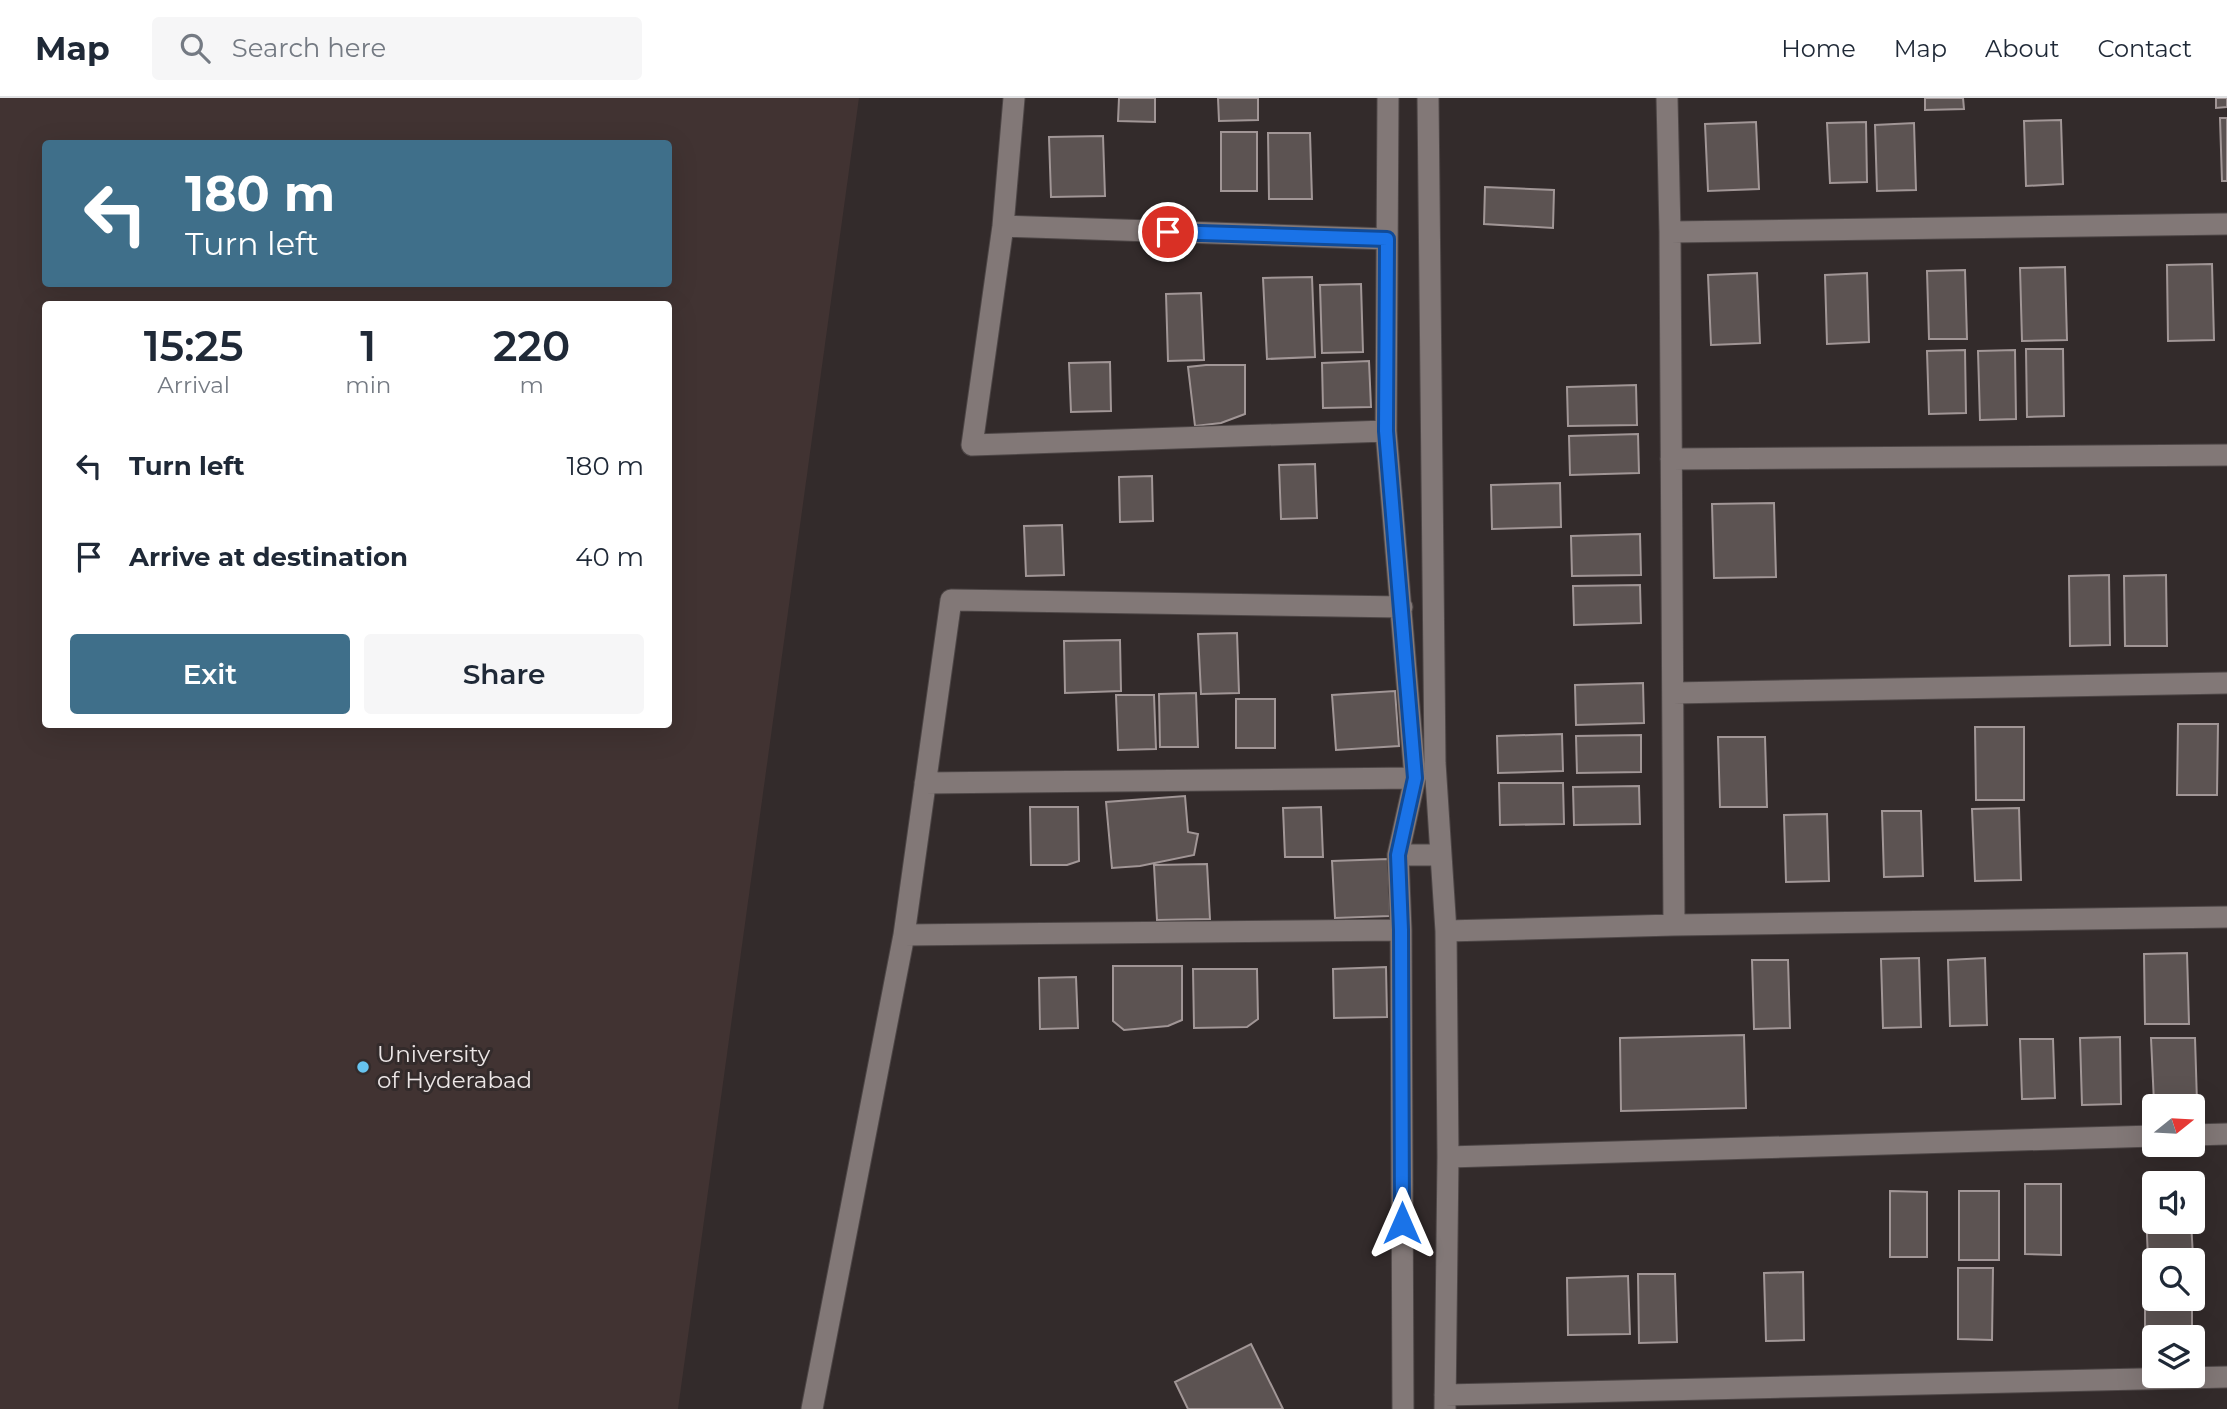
<!DOCTYPE html>
<style>
body{margin:0;font-family:Montserrat,sans-serif;background:#f6f6f7;color:#1f2937;height:100vh;display:flex;flex-direction:column;font-size:26px;white-space:nowrap}
*{box-sizing:border-box;margin:0}
p{font-size:23px;color:#747a83}
.icon{flex:none;width:38px;height:38px;fill:none;stroke:currentColor;stroke-width:2;stroke-linecap:round;stroke-linejoin:round}
.map{position:relative;flex:1;overflow:hidden}
.details{position:absolute;left:42px;top:203px;width:630px;height:427px;display:flex;flex-direction:column;background:#fff;border-radius:7px;box-shadow:0 7px 28px #0002}
.details>*{flex:none}
.hud{position:absolute;left:42px;top:42px;width:630px;height:147px;border-radius:7px;box-shadow:0 7px 28px #0002;background:#3f6f8a;color:#fff;overflow:hidden}
.needle{width:46px;rotate:72deg}
.tools{position:absolute;left:2142px;top:996px;display:grid;gap:14px}
.tools a{display:grid;place-items:center;width:63px;height:63px;border-radius:7px;background:#fff;box-shadow:0 7px 28px #0002;font-size:35px}
.pin{position:absolute;display:grid;place-items:center;width:60px;height:60px;color:#fff;margin:-30px;border:4px solid #fff;border-radius:50%;box-shadow:0 2px 7px #0007}
.me{position:absolute;width:77px;margin:-38px;rotate:0deg;stroke-linejoin:round;filter:drop-shadow(0 0 5px #0008)}
.turn{display:flex;align-items:center;gap:24px;height:147px;padding:0 28px;font-size:32px}
.turn .icon{width:91px;height:91px;stroke-width:2.5}
.turn b{display:block;font-size:49px;line-height:60px}
.eta{display:flex;justify-content:space-evenly;align-items:center;height:119px;text-align:center}
.eta b{font-size:42px;font-weight:600;line-height:49px}
.cta{display:flex;gap:14px;margin-top:auto;padding:14px 28px}
.cta a{flex:1;height:80px;border-radius:7px;background:#3f6f8a;color:#fff;font-size:28px;font-weight:600;line-height:80px;text-align:center}
.cta a+a{background:#f6f6f7;color:#1f2937}
ul{padding:0;list-style:none}
li{display:flex;align-items:center;gap:21px;height:91px;padding:0 28px}
li div{flex:1}
li b{display:block;font-size:26px}
li em{font-style:normal}
header{display:flex;align-items:center;gap:42px;box-sizing:border-box;height:98px;padding:0 35px;background:#fff;border-bottom:2px solid #e0e1e3}
header strong{font-size:33px}
nav{display:flex;gap:38px;margin-inline-start:auto;font-size:24px}
.search{width:490px;height:63px;background:#f6f6f7;display:flex;align-items:center;gap:18px;box-sizing:border-box;padding:0 24px;border-radius:7px;color:#747a83;font-size:26px}
.map>svg:first-child{display:block}
</style>
<header>
<strong>Map</strong>
<div class="search"><svg class="icon" aria-label="search" viewBox="0 0 24 24"><circle cx="10" cy="10" r="6"/><path d="M15 15l6 6"/></svg>Search here</div>
<nav><a>Home</a><a>Map</a><a>About</a><a>Contact</a></nav>
</header>
<div class="map">
<svg width="2227" height="1311" viewBox="0 0 2227 1311">
<rect width="100%" height="100%" fill="#332b2b"/>
<path fill="#413332" fill-rule="evenodd" d="M0 0H859L678 1311H0ZM46 46H668V186H46ZM46 206H668V626H46Z"/>
<path fill="#5c5352" stroke="#a19696" stroke-width="2" d="M1119 0H1155V24L1118 23Z
M1218 0H1258V22L1219 23Z
M1925 0H1963L1964 11 1925 12Z
M2216 0H2227V9L2216 10Z
M2220 20H2227V83H2222Z
M2061 22 2063 86 2026 88 2024 23Z
M1756 24 1759 91 1708 93 1705 26Z
M1866 24 1867 84 1830 85 1827 25Z
M1914 25 1916 92 1877 93 1875 27Z
M1221 34H1257V93H1221Z
M1268 35H1310L1312 101H1269Z
M1103 38 1105 98 1051 99 1049 39Z
M1485 89 1554 92 1553 130 1484 126Z
M2212 166 2214 242 2168 243 2167 167Z
M2065 169 2067 242 2022 243 2020 170Z
M1965 172 1967 241H1929L1927 173Z
M1757 175 1760 245 1711 247 1708 177Z
M1867 175 1869 244 1827 246 1825 177Z
M1312 179 1315 259 1267 261 1263 180Z
M1361 186 1363 254 1322 255 1320 187Z
M1201 195 1204 262 1168 263 1166 196Z
M2026 251H2063L2064 318 2027 319Z
M1965 252 1966 315 1929 316 1927 253Z
M2015 252 2016 321 1980 322 1978 253Z
M1369 263 1371 309 1323 310 1322 265Z
M1110 264 1111 313 1071 314 1069 265Z
M1206 267H1245V316L1221 325 1195 328 1188 269Z
M1636 287 1637 327 1568 328 1567 289Z
M1638 336 1639 375 1570 377 1569 338Z
M1315 366 1317 420 1281 421 1279 367Z
M1152 378 1153 423 1120 424 1119 379Z
M1560 385 1561 429 1492 431 1491 387Z
M1774 405 1776 479 1714 480 1712 406Z
M1062 427 1064 477 1026 478 1024 428Z
M1640 436 1641 477 1572 478 1571 438Z
M2109 477 2110 547 2070 548 2069 478Z
M2166 477 2167 548H2125L2124 478Z
M1640 487 1641 525 1574 527 1573 488Z
M1237 535 1239 595 1201 596 1198 536Z
M1120 542 1121 593 1065 595 1064 543Z
M1643 585 1644 625 1576 627 1575 587Z
M1395 593 1399 648 1336 652 1332 597Z
M1196 595 1198 649H1160L1159 596Z
M1116 597H1154L1156 651 1118 652Z
M1236 601H1275V650H1236Z
M2178 626H2218L2217 697H2177Z
M1975 629H2024V702H1976Z
M1562 636 1563 673 1498 675 1497 638Z
M1641 637V674L1577 675 1576 638Z
M1718 639H1765L1767 709H1720Z
M1499 685H1563L1564 726 1500 727Z
M1639 688 1640 726 1574 727 1573 689Z
M1185 698 1188 734 1198 736 1194 757 1140 768 1112 770 1106 704Z
M1030 709H1078L1079 763 1067 767H1031Z
M1321 709 1323 759H1285L1283 710Z
M2019 710 2021 782 1975 783 1972 711Z
M1882 713H1921L1923 778 1884 779Z
M1827 716 1829 783 1786 784 1784 717Z
M1388 761 1390 818 1335 820 1332 763Z
M1207 766 1210 821 1157 822 1154 767Z
M2187 855 2189 926H2145L2144 856Z
M1919 860 1921 929 1883 930 1881 861Z
M1985 860 1987 927 1950 928 1948 862Z
M1752 862H1788L1790 930 1754 931Z
M1113 868H1182V922L1168 928 1124 932 1113 923Z
M1386 869 1387 919 1334 920 1333 871Z
M1193 871H1257L1258 921 1247 929 1194 930Z
M1076 879 1078 930 1040 931 1039 880Z
M1744 937 1746 1010 1621 1013 1620 940Z
M2120 939 2121 1006 2082 1007 2080 940Z
M2151 940H2195L2197 1004 2154 1005Z
M2020 941H2053L2055 1000 2022 1001Z
M2025 1086H2061V1157L2025 1156Z
M2145 1091H2154V1124H2191L2193 1158 2148 1161Z
M1890 1093 1927 1094V1159H1890Z
M1959 1093H1999V1162H1959Z
M2145 1167H2154V1200H2192V1234H2145Z
M1958 1170H1993L1992 1242 1958 1241Z
M1803 1174 1804 1242 1766 1243 1764 1175Z
M1638 1176H1675L1677 1244 1639 1245Z
M1628 1178 1630 1236 1568 1237 1567 1180Z
M1251 1246 1283 1311H1188L1175 1284Z"/>
<g fill="none" stroke-linecap="round" stroke-linejoin="round">
<g stroke="#4d4646" stroke-width="23">
<path id="street" d="M1014 0 1003 128 972 347 1386 333
M1388 0 1386 333 1415 680 1398 757 1401 832 1403 1311
M1428 0 1435 665 1446 833 1448 1059 1445 1311
M1667 0 1670 134 1674 827
M1003 128 1387 141
M1670 134 2227 126
M1671 361 2227 357
M1673 595 2227 585
M925 685 1415 680
M1398 757H1440
M1446 833 1674 827 2227 819
M904 837 1401 832
M2193 1037 2227 1036
M1448 1059 2154 1038
M1445 1297 2227 1279
M812 1311 904 837 951 502 1402 509"/>
</g>
<use href="#street" stroke="#827877" stroke-width="21"/>
</g>
<g fill="none" stroke-linecap="round" stroke-linejoin="round">
<g stroke="#114b97" stroke-width="18">
<path id="route" d="M1168 134 1387 141 1386 333 1415 680 1398 757 1401 832 1402 1125"/>
</g>
<use href="#route" stroke="#1a73e8" stroke-width="12"/>
</g>
<circle fill="#67c4f0" stroke="#332b2b" stroke-width="2.5" cx="363" cy="969" r="7"/>
<g text-anchor="middle" stroke-width="6" stroke-linejoin="round" paint-order="stroke">
<g font-size="23" fill="#ece6e6" stroke="#332b2b" text-anchor="start">
<text x="377" y="964">University<tspan x="377" dy="26">of Hyderabad</tspan></text>
</g>
</g>
</svg>
<div class="tools">
<a><svg class="needle" viewBox="-14 -14 28 28"><path d="M0-13l5 13h-10z" fill="#e53935"/><path d="M0 13l5-13h-10z" fill="#747a83"/></svg></a>
<a><svg class="icon" aria-label="sound" viewBox="0 0 24 24"><path d="M4 9h4l5-4v14l-5-4H4zM17 9q2 3 0 6"/></svg></a>
<a><svg class="icon" aria-label="search" viewBox="0 0 24 24"><circle cx="10" cy="10" r="6"/><path d="M15 15l6 6"/></svg></a>
<a><svg class="icon" aria-label="layers" viewBox="0 0 24 24"><path d="M12 4l9 5-9 5-9-5zM3 14l9 5 9-5"/></svg></a>
</div>
<div class="pin" style="left:1168px;top:134px;background:#d93025"><svg class="icon" aria-label="arrive" viewBox="0 0 24 24"><path d="M6 21V4h12l-3 4 3 4H6"/></svg></div>
<svg class="me" style="left:1402px;top:1125px" viewBox="-20 -20 40 40"><path d="M0-17L14 15 0 8-14 15z" fill="#1a73e8" stroke="#fff" stroke-width="4"/></svg>
<div class="hud">
<div class="turn"><svg class="icon" aria-label="left" viewBox="0 0 24 24"><path d="M17 20v-9H6M10 6l-5 5 5 5"/></svg><div><b>180 m</b>Turn left</div></div>
</div>
<section class="details">
<div class="eta">
<div><b>15:25</b><p>Arrival</p></div>
<div><b>1</b><p>min</p></div>
<div><b>220</b><p>m</p></div>
</div>
<ul>
<li><svg class="icon" aria-label="left" viewBox="0 0 24 24"><path d="M17 20v-9H6M10 6l-5 5 5 5"/></svg><div><b>Turn left</b></div><em>180 m</em></li>
<li><svg class="icon" aria-label="arrive" viewBox="0 0 24 24"><path d="M6 21V4h12l-3 4 3 4H6"/></svg><div><b>Arrive at destination</b></div><em>40 m</em></li>
</ul>
<div class="cta"><a>Exit</a><a>Share</a></div>
</section>
</div>
